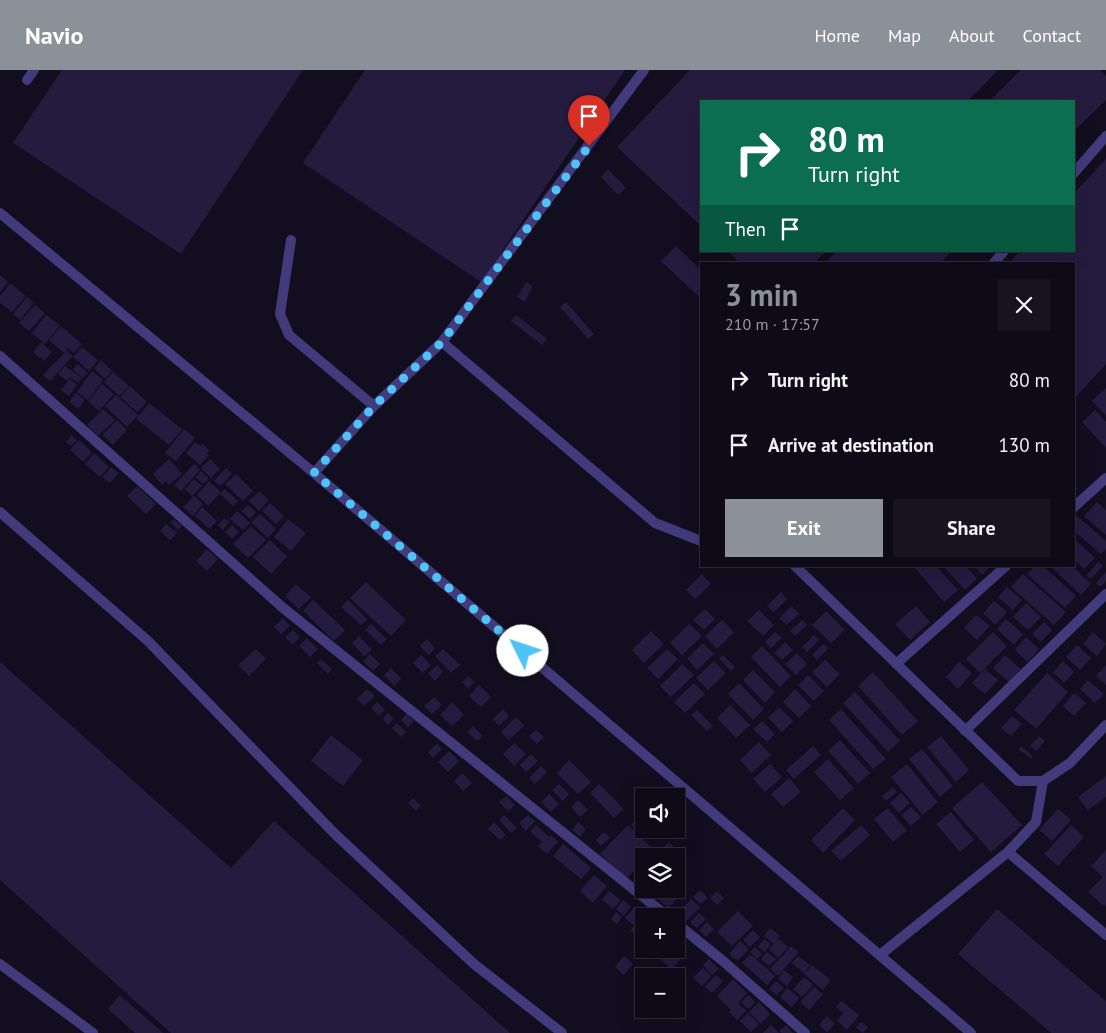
<!DOCTYPE html>
<meta charset="utf-8">
<style>
body{margin:0;font-family:"PT Sans",sans-serif;background:#171320;color:#f1f3f6;height:100vh;display:flex;flex-direction:column;font-size:19px;white-space:nowrap}
*{box-sizing:border-box;margin:0}
p{font-size:16px;color:#9b9aa1}
.icon{flex:none;width:28px;height:28px;fill:none;stroke:currentColor;stroke-width:2;stroke-linecap:round;stroke-linejoin:round}
.map{position:relative;flex:1;overflow:hidden}
.side{position:absolute;left:700px;top:192px;width:375px;height:305px;display:flex;flex-direction:column;background:#0e0a17;border-radius:0px;box-shadow:0 5px 20px #0002,0 0 0 1px #2e2b36}
.side>*{flex:none}
.banner{position:absolute;left:700px;top:30px;width:375px;height:152px;border-radius:0px;box-shadow:0 5px 20px #0002,0 0 0 1px #2e2b36;background:#0b6e4f;color:#fff;overflow:hidden}
.controls{position:absolute;left:635px;top:718px;display:grid;gap:10px}
.controls a{display:grid;place-items:center;width:50px;height:50px;border-radius:0px;background:#0e0a17;box-shadow:0 5px 20px #0002,0 0 0 1px #2e2b36;font-size:25px}
.pin{position:absolute;display:grid;place-items:center;width:42px;height:42px;color:#fff;margin:-51px -21px;border-radius:50% 50% 50% 0;rotate:-45deg;box-shadow:0 0 5px #0007}
.pin .icon{rotate:45deg}
.me{position:absolute;width:55px;margin:-28px;rotate:311deg;stroke-linejoin:round;filter:drop-shadow(0 0 4px #0008)}
.turn{display:flex;align-items:center;gap:18px;height:105px;padding:0 25px;font-size:22px}
.turn .icon{width:65px;height:65px;stroke-width:2.5}
.turn b{display:block;font-size:35px;line-height:42px}
.then{display:flex;align-items:center;height:48px;padding:0 25px;background:#0003;gap:10px;font-size:19px}
.round{display:grid;place-items:center;flex:none;width:52px;height:52px;border-radius:0px;background:#171320}
.head{display:flex;align-items:center;justify-content:space-between;height:85px;padding:0 25px}
h1{font-size:30px;font-weight:700;line-height:38px;color:#8c9099}
.button{display:flex;gap:10px;margin-top:auto;padding:10px 25px}
.button a{flex:1;height:58px;border-radius:0px;background:#8c9099;color:#fff;font-size:20px;font-weight:700;line-height:58px;text-align:center}
.button a+a{background:#171320;color:#f1f3f6}
ul{padding:0;list-style:none}
li{display:flex;align-items:center;gap:15px;height:65px;padding:0 25px}
li div{flex:1}
li b{display:block;font-size:19px}
li em{font-style:normal}
header{display:flex;align-items:center;gap:30px;box-sizing:border-box;height:70px;padding:0 25px;background:#8c9099;color:#fff}
header strong{font-size:24px}
nav{display:flex;gap:28px;margin-inline-start:auto;font-size:18px}
.map>svg:first-child{display:block}
</style>
<header>
<strong>Navio</strong>
<nav><a>Home</a><a>Map</a><a>About</a><a>Contact</a></nav>
</header>
<div class="map">
<svg width="1106" height="963" viewBox="0 0 1106 963">
<rect width="100%" height="100%" fill="#120e1f"/>
<path fill="#241b3f" d="M62 0H303L181 184 13 73Z
M365 0H625L481 212 303 93Z
M690 0H998L968 31H701V156L617 77Z
M1021 0H1100L1106 6V30L1074 61V31H989Z
M1106 89V294L1074 329V194H1008L1020 181H1074V123Z
M608 99 626 118 618 125 601 107Z
M676 176 701 200V229L661 191Z
M728 181H826L814 194H741Z
M837 181H952L939 194H824Z
M0 205 8 212 0 222Z
M526 212 533 216 525 232 517 227Z
M10 213 26 226 12 242 0 233V226Z
M27 227 34 233 20 250 13 244Z
M566 232 594 264 588 269 560 237Z
M35 235 45 243 29 261 19 253Z
M46 245 60 255 45 274 32 263Z
M516 245 547 269 542 275 511 251Z
M61 256 82 274 74 283 68 278 64 283 49 270Z
M41 272 52 282 44 291 33 282Z
M82 277 98 290 89 301 73 287Z
M67 280 73 286 50 311 43 305Z
M101 290 112 301 105 309 94 298Z
M77 294 88 303 83 308 73 300Z
M65 296 82 308 78 313 70 307 67 311 58 304Z
M92 301 103 310 88 330 77 322Z
M113 302 129 316 119 326 104 312Z
M70 309 77 315 69 326 61 320Z
M102 314 114 324 99 341 88 331Z
M130 316 147 332 137 342 120 327Z
M1106 318V346L1092 331Z
M76 323 85 330 78 339 69 332Z
M116 325 138 345 127 357 105 336Z
M149 333 182 359 169 375 136 349Z
M103 339 115 350 98 366 87 355Z
M1095 340 1106 352V378L1082 352Z
M117 350 127 360 113 375 102 365Z
M184 359 195 368 176 391 165 383Z
M71 365 77 370 71 376 66 372Z
M79 370 92 382 83 392 70 380Z
M195 372 200 376 202 374 209 380 207 383 209 385 200 395 186 383Z
M94 383 109 397 100 407 85 394Z
M169 389 182 404 169 415 166 411 162 415 153 404Z
M210 389 220 399 211 408 201 398Z
M194 394 200 400 181 421 174 415Z
M111 397 119 403 110 413 102 407Z
M226 398 232 404 220 416 214 411Z
M201 401 209 409 203 414 196 407Z
M236 404 253 421 243 431 225 414Z
M194 409 202 416 192 426 185 419Z
M209 411 221 422 208 436 197 425Z
M137 416 156 434 146 444 127 426Z
M225 419 238 431 233 436 220 424Z
M259 421 269 430 259 441 249 431Z
M194 426 203 434 193 446 183 437Z
M1097 432 1106 440V465L1084 446Z
M270 433 284 446 276 454 262 441Z
M248 435 256 442 250 449 241 441Z
M202 437 217 451 209 459 195 446Z
M237 441 250 453 243 460 230 449Z
M260 444 276 459 268 468 251 452Z
M1077 446 1106 471V479L1101 484 1074 461V449Z
M224 448 229 452 223 460 218 455Z
M174 449 182 456 178 460 170 452Z
M288 449 306 463 291 481 274 467Z
M166 454 177 463 170 470 160 461Z
M232 455 239 462 232 469 225 462Z
M251 456 266 470 248 488 233 474Z
M1074 469 1095 488 1084 499 1074 490Z
M270 470 287 487 271 504 253 487Z
M207 479 218 489 207 501 196 491Z
M1098 492 1103 496 1091 509 1086 506Z
M913 496H936L958 520 944 532Z
M943 496H966L977 509 965 520Z
M974 496H991L982 505Z
M1035 496H1043L1076 526 1065 538 1027 504Z
M1050 496H1072L1091 514 1081 525Z
M1106 502V511L1100 517 1096 513Z
M702 504 711 514 695 529 686 520Z
M1023 504 1066 542 1054 555 1011 517Z
M366 512 406 550 391 566 350 528Z
M296 514 311 527 299 539 285 526Z
M1007 517 1022 530 1013 540 998 527Z
M781 522 787 529 774 542 767 536Z
M313 530 345 560 334 571 303 541Z
M348 530 367 549 361 555 341 537Z
M994 531 1007 542 995 555 983 543Z
M1026 533 1041 547 1028 560 1013 547Z
M792 536 799 544 787 555 779 548Z
M916 536 930 552 910 570 895 554Z
M705 539 715 549 704 560 693 550Z
M759 540 774 555 763 566 747 551Z
M826 541 845 560 831 573 812 555Z
M976 545 990 556 977 570 964 558Z
M283 548 290 556 281 564 274 557Z
M1006 549 1023 564 1014 575 997 559Z
M722 550 734 562 717 579 705 566Z
M802 550 807 555 795 566 790 561Z
M1044 552 1052 560 1041 572 1032 564Z
M371 554 387 569 381 575 365 560Z
M689 554 702 566 682 585 670 573Z
M293 560 300 567 293 575 285 567Z
M651 561 664 574 644 593 632 580Z
M775 562 782 568 771 578 765 572Z
M993 562 1007 576 980 603 966 589Z
M1093 562 1106 574 1097 586 1083 574Z
M814 565 819 570 807 582 802 577Z
M359 566 372 580 364 586 352 573Z
M1026 567 1039 579 1028 592 1015 580Z
M307 568 318 579 310 587 299 576Z
M427 569 435 578 429 585 420 576Z
M785 572 793 580 782 590 774 583Z
M703 573 714 584 697 600 687 589Z
M823 574 828 579 817 590 812 585Z
M1077 575 1091 588 1080 600 1066 587Z
M762 576 791 606 780 617 751 587Z
M256 579 266 589 249 606 238 595Z
M443 579 460 595 451 603 435 586Z
M667 579 678 589 658 609 647 598Z
M797 583 807 594 796 605 785 594Z
M370 584 380 594 373 601 363 591Z
M421 585 431 595 423 603 413 593Z
M723 585 735 597 731 601 719 589Z
M1005 585 1021 599 1010 613 993 598Z
M321 589 332 599 328 604 317 593Z
M825 590 840 604 827 617 812 602Z
M714 591 726 603 708 620 696 608Z
M1063 591 1074 602 1064 613 1053 602Z
M0 592 231 798 274 751 510 963H171L0 810Z
M959 592 972 603 958 619 946 607Z
M682 594 694 605 671 627 660 616Z
M437 595 443 602 435 611 428 603Z
M1106 595V615L1096 606Z
M391 598 401 609 394 616 384 605Z
M985 599 998 610 985 624 972 613Z
M753 600 775 622 765 633 743 610Z
M873 602 918 651 902 665 858 616Z
M1047 603 1068 622 1036 659 1014 640Z
M808 605 824 621 814 631 798 615Z
M468 606 475 612 468 619 462 612Z
M1088 610 1104 624 1095 633 1080 619Z
M694 613 705 624 685 643 674 632Z
M739 613 764 639 753 650 728 624Z
M479 615 491 627 481 637 469 626Z
M367 619 375 626 364 636 357 629Z
M795 619 811 636 799 648 783 632Z
M855 622 900 671 888 682 843 633Z
M1074 623 1086 633 1074 646 1063 636Z
M434 627 442 635 432 644 424 636Z
M377 632 385 640 379 646 371 638Z
M452 632 464 645 452 656 440 645Z
M730 635 750 655 736 668 717 648Z
M779 637 793 651 782 662 768 648Z
M503 639 509 646 499 656 493 649Z
M841 639 886 689 873 699 829 650Z
M697 640 713 656 707 661 691 645Z
M388 643 394 649 388 655 383 649Z
M407 643 414 651 408 657 401 650Z
M1012 646 1022 654 1011 666 1001 658Z
M516 647 524 656 509 670 501 662Z
M762 651 775 664 767 672 753 659Z
M397 653 406 662 401 667 392 658Z
M473 656 483 666 477 671 467 662Z
M536 660 544 667 537 674 529 666Z
M331 665 363 690 343 716 311 691Z
M941 666 969 700 956 712 927 677Z
M1039 666 1045 671 1036 681 1030 676Z
M840 670 870 703 858 714 828 681Z
M759 672 771 685 752 703 740 690Z
M514 673 526 684 514 696 503 684Z
M437 674 442 679 433 688 428 682Z
M813 676 821 685 794 709 786 700Z
M1021 676 1033 686 1031 689 1018 679Z
M922 679 953 716 940 727 909 689Z
M449 681 459 691 448 702 438 692Z
M531 684 538 691 526 702 520 695Z
M828 689 854 718 840 730 814 702Z
M569 690 591 712 578 724 557 703Z
M770 694 782 707 765 722 753 709Z
M907 694 938 732 923 745 891 707Z
M541 696 547 702 535 714 529 708Z
M462 703 472 713 463 721 454 711Z
M1106 706V727L1088 740 1078 727Z
M789 708 801 722 783 737 771 724Z
M982 712 1022 755 991 782 952 738Z
M559 714 569 724 563 731 552 720Z
M599 714 624 739 614 748 590 723Z
M893 717 897 722 886 731 882 726Z
M901 723 910 733 899 743 890 733Z
M549 724 559 734 551 742 541 732Z
M506 726 515 735 508 741 499 732Z
M413 728 421 736 416 741 408 733Z
M578 730 588 740 580 747 571 737Z
M911 737 921 747 911 756 901 745Z
M843 738 855 750 823 783 811 770Z
M888 738 907 761 893 772 874 749Z
M1058 739 1071 750 1052 771 1039 760Z
M951 742 974 770 960 782 936 754Z
M504 745 517 758 511 763 499 750Z
M528 745 535 751 526 761 519 753Z
M642 745 644 747V759H653L644 767 631 755Z
M494 752 506 765 500 770 488 759Z
M578 752 586 759 580 767 572 760Z
M536 755 549 767 551 765 558 772 547 784 538 776 542 772 530 761Z
M628 755 654 780 648 786H644V791L626 809 600 784Z
M861 755 870 765 841 791 831 781Z
M1071 755 1084 767 1058 796 1044 784Z
M604 762 610 768 601 776 596 770Z
M669 772 678 781 673 786H664L659 781Z
M563 774 591 798 581 809 553 786Z
M1106 780V834L1104 836 1088 822 1103 807 1091 796Z
M594 805 607 816 593 833 580 821Z
M658 819H666L677 828 669 838 653 826Z
M700 820 708 828 700 834 693 827Z
M609 821 621 830 613 839 602 830Z
M717 821 724 828 717 835 710 828Z
M691 829 700 837 687 851 678 843Z
M623 830 631 836 624 846 616 839Z
M634 837 642 844 633 855 625 848Z
M997 839 1106 931V963H1051L958 884Z
M738 841 753 856 732 876 717 862Z
M616 842 622 847 617 854 611 849Z
M699 843 706 849 697 858 690 852Z
M642 845 644 847V860L639 867 630 861Z
M707 852 714 859 706 867 699 860Z
M770 858 780 866 774 874 764 866Z
M753 860 760 867 750 877 743 870Z
M764 869 771 874 765 882 758 877Z
M779 869 788 877 778 888 769 879Z
M740 871 749 879 737 891 729 884Z
M676 874 686 882 672 899 661 890 671 879H676Z
M791 876 799 882 778 906 770 899Z
M755 877 762 884 757 889 750 882Z
M767 882 776 889 769 896 761 889Z
M750 884 775 906 767 915 742 893Z
M624 886 633 894 624 905 615 897Z
M798 886 810 895 804 903 792 893Z
M709 889 719 899 712 905 703 895Z
M812 895 831 910 823 920 804 904Z
M703 898 711 906 702 916 693 908Z
M784 900 793 907 787 916 778 909Z
M716 905 723 911 712 923 705 917Z
M804 907 813 915 802 927 793 919Z
M733 909 747 923 738 933 746 941 737 950 729 942 731 940 717 926Z
M776 911 784 918 777 925 769 919Z
M814 917 823 924 809 940 800 932Z
M787 918 799 928 792 937 780 927Z
M120 925 163 963H135L108 939Z
M748 925 755 932 749 939 741 933Z
M841 931 859 945 847 960 837 951 843 943 836 937Z
M759 932 770 944 761 954 749 942Z
M748 943 759 954 751 962 740 951Z
M827 946 835 954 827 962 819 955Z
M861 952 868 957 863 963 856 958Z
M771 955 779 963H763Z
M786 955 793 963H781L779 961Z"/>
<g fill="none" stroke-linecap="round" stroke-linejoin="round">
<path stroke="#423b7b" stroke-width="10" d="M27 10 34 0
M1074 103 1106 66
M0 143 314 403 971 963
M291 170 280 244 289 265 374 336
M993 194 1004 181
M442 272 655 453 701 471
M0 286 282 537 667 846
M314 403 374 336 442 272 644 0
M1074 437 1106 408
M0 442 148 571 335 764 474 894 562 963
M795 496 1018 711H1043L1070 693 1106 655
M896 594 1006 496
M965 661 1106 524
M1008 782 1106 865
M676 853 723 891 805 963
M880 885 1008 782 1036 752 1043 711
M0 894 93 963"/>
</g>
<g fill="none" stroke-linecap="round" stroke-linejoin="round">
<path stroke="#4fc3f7" stroke-width="9" stroke-dasharray="0 16.2" d="M523 581 314 403 374 336 442 272 589 76"/>
</g>
</svg>
<div class="controls">
<a><svg class="icon" aria-label="sound" viewBox="0 0 24 24"><path d="M4 9h4l5-4v14l-5-4H4zM17 9q2 3 0 6"/></svg></a>
<a><svg class="icon" aria-label="layers" viewBox="0 0 24 24"><path d="M12 4l9 5-9 5-9-5zM3 14l9 5 9-5"/></svg></a>
<a>+</a>
<a>−</a>
</div>
<div class="pin" style="left:589px;top:76px;background:#d93025"><svg class="icon" aria-label="arrive" viewBox="0 0 24 24"><path d="M6 21V4h12l-3 4 3 4H6"/></svg></div>
<svg class="me" style="left:523px;top:581px" viewBox="-20 -20 40 40"><circle r="19" fill="#fff"/><path d="M0-13L10 11 0 6-10 11z" fill="#4fc3f7"/></svg>
<div class="banner">
<div class="turn"><svg class="icon" aria-label="right" viewBox="0 0 24 24"><path d="M7 20v-9h11M14 6l5 5-5 5"/></svg><div><b>80 m</b>Turn right</div></div>
<div class="then">Then<svg class="icon" aria-label="arrive" viewBox="0 0 24 24"><path d="M6 21V4h12l-3 4 3 4H6"/></svg></div>
</div>
<section class="side">
<div class="head"><div><h1>3 min</h1><p>210 m · 17:57</p></div><a class="round"><svg class="icon" aria-label="close" viewBox="0 0 24 24"><path d="M6 6l12 12M18 6L6 18"/></svg></a></div>
<ul>
<li><svg class="icon" aria-label="right" viewBox="0 0 24 24"><path d="M7 20v-9h11M14 6l5 5-5 5"/></svg><div><b>Turn right</b></div><em>80 m</em></li>
<li><svg class="icon" aria-label="arrive" viewBox="0 0 24 24"><path d="M6 21V4h12l-3 4 3 4H6"/></svg><div><b>Arrive at destination</b></div><em>130 m</em></li>
</ul>
<div class="button"><a>Exit</a><a>Share</a></div>
</section>
</div>
